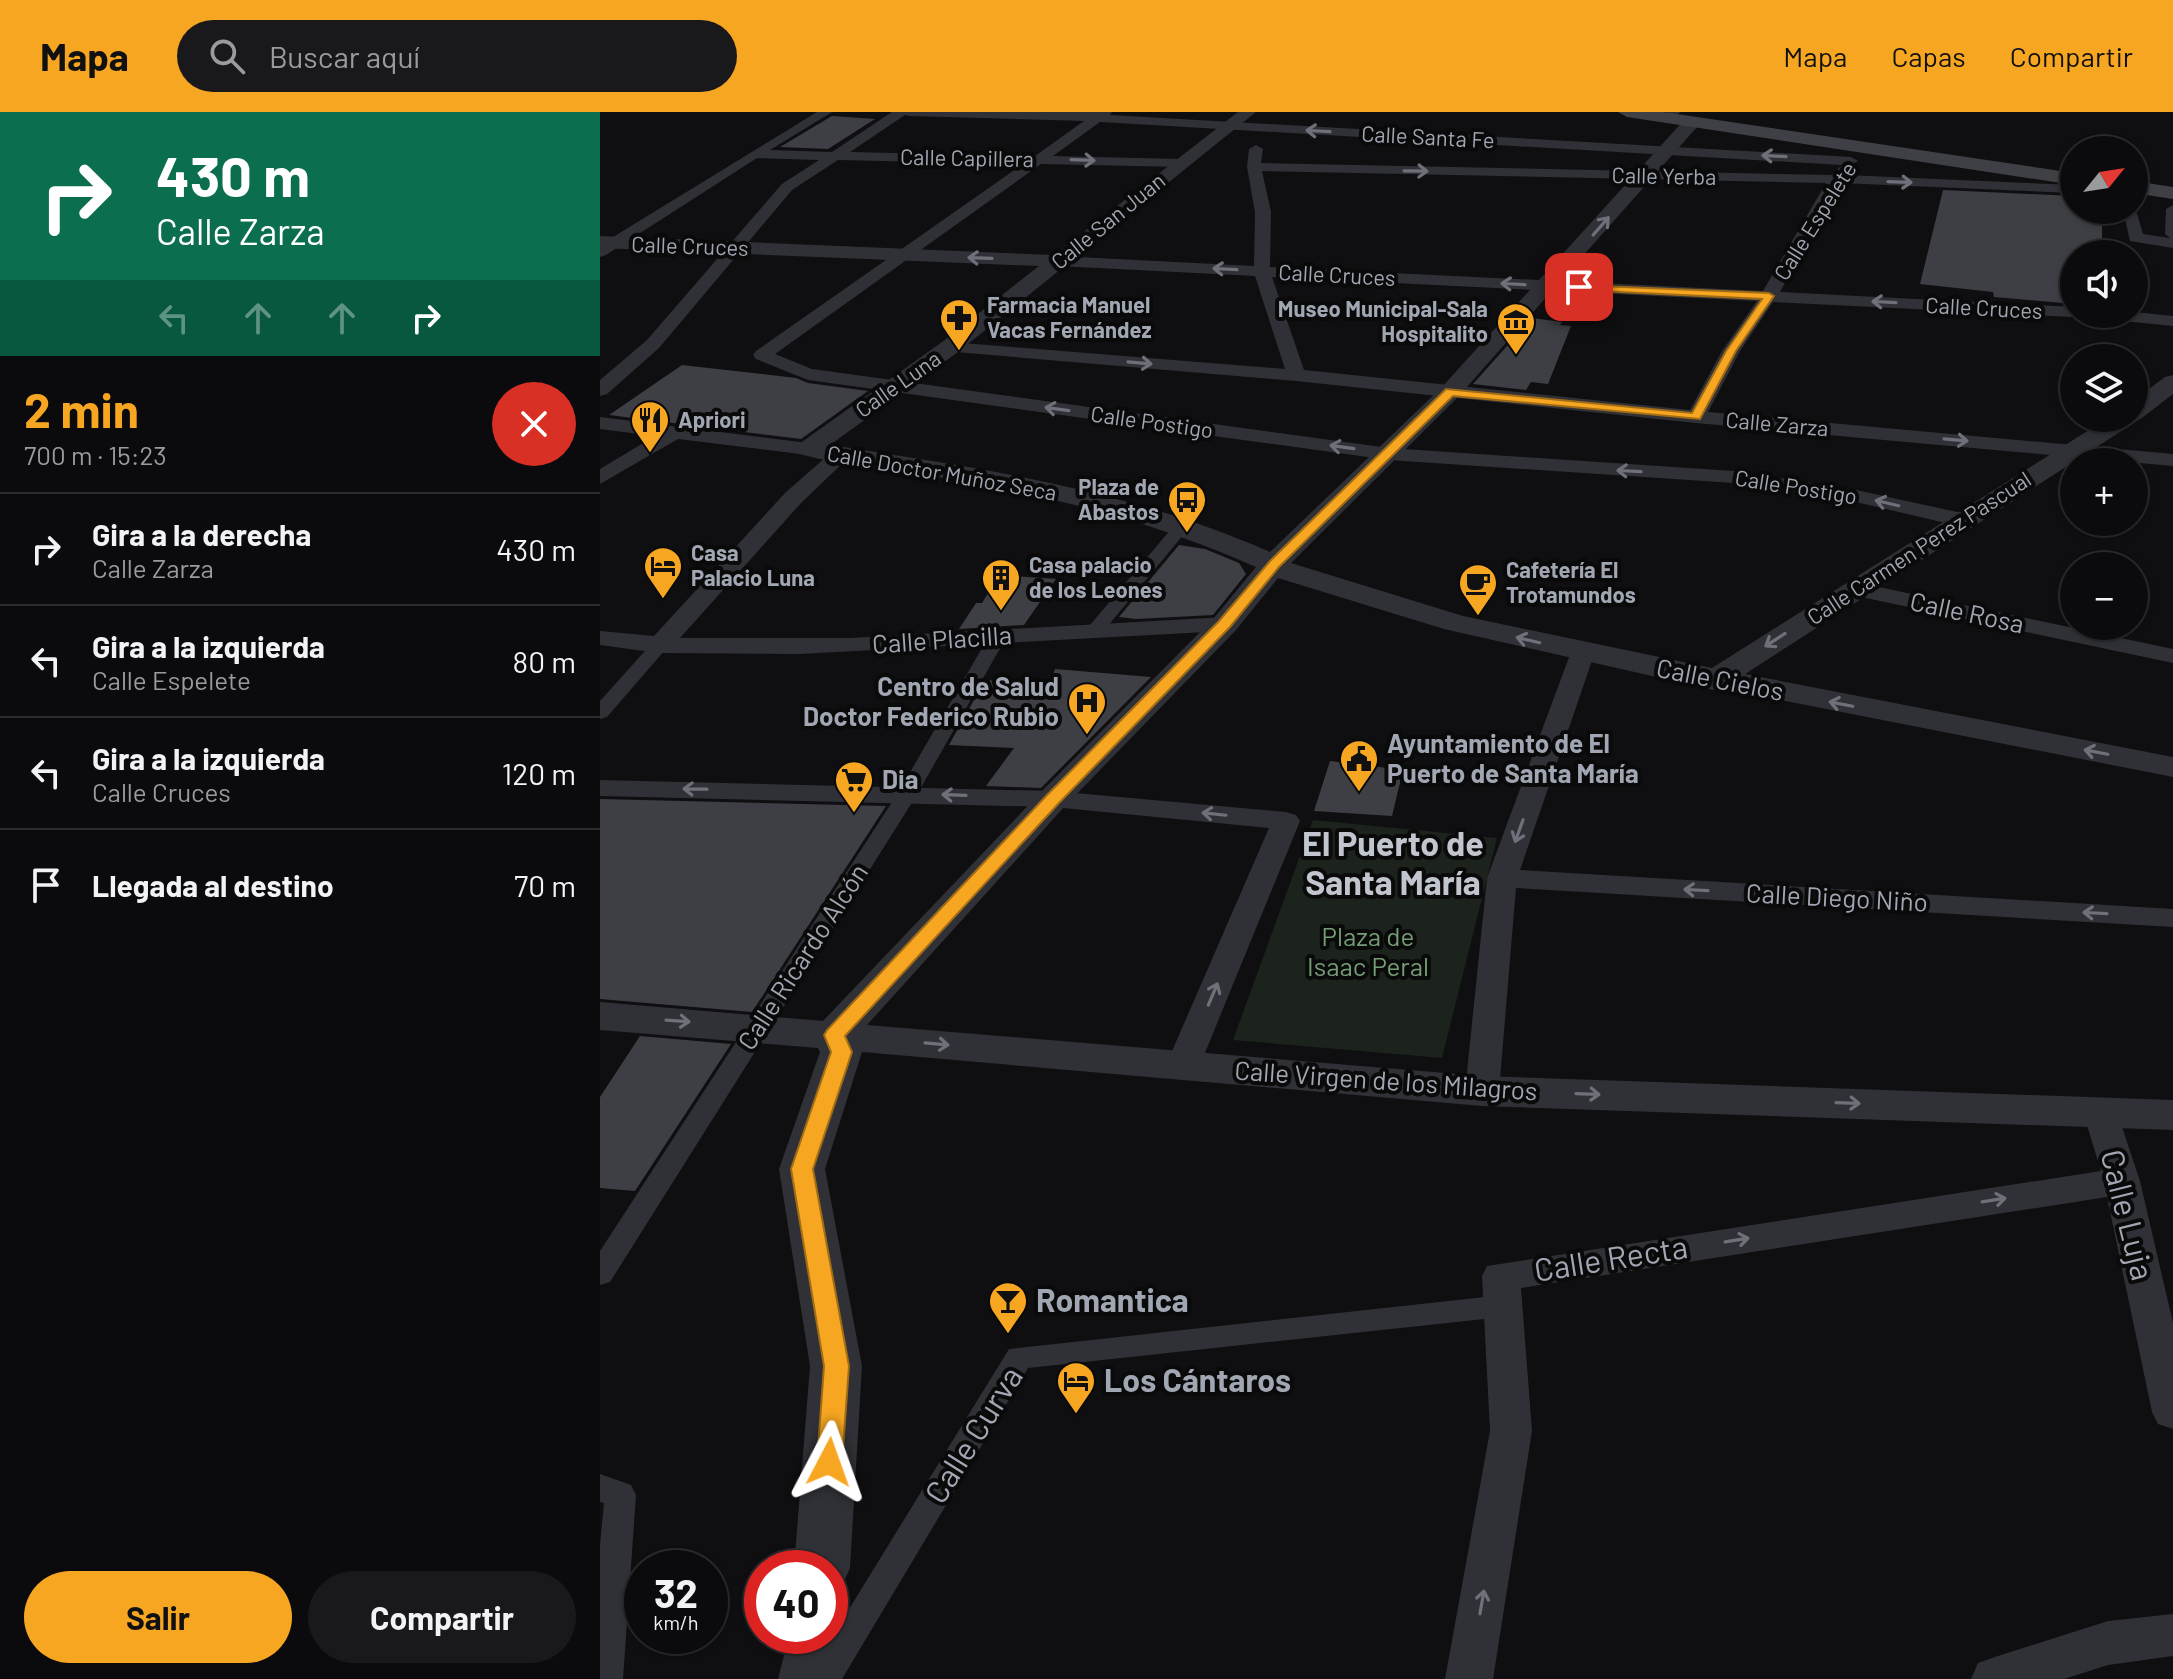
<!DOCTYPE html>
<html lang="es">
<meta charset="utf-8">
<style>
body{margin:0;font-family:Barlow,sans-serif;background:#19191b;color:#f1f3f6;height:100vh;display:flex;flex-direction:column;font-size:30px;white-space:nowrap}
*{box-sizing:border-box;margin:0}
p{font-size:26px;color:#9a9b9d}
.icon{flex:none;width:44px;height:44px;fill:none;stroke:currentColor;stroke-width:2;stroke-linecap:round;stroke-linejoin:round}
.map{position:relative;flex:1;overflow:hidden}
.side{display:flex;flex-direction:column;background:#0b0b0d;width:600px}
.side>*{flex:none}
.banner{background:#0b6e4f;color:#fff;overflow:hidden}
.needle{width:52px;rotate:60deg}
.controls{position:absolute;left:1460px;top:24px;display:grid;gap:16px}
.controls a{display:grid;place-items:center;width:88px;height:88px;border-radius:50%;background:#0b0b0d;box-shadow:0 2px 6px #0004,0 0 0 2px #2b2b2e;font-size:40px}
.speed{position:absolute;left:24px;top:1438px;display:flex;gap:16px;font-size:40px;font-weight:700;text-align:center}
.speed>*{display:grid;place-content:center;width:104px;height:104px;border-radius:50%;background:#0b0b0d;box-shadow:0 2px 6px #0004,0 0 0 2px #2b2b2e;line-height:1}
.speed small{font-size:20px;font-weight:400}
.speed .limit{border:12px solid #d22;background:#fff;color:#111}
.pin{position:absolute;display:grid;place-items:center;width:68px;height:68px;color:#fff;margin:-34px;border-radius:16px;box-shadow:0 4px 12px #0006}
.me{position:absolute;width:88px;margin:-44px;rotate:4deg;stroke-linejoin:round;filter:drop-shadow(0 0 6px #0008)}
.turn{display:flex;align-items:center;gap:28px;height:168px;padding:0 24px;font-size:36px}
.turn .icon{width:104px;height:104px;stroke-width:2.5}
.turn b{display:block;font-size:56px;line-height:68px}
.lanes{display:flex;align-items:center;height:76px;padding:0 24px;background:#0003;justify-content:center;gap:40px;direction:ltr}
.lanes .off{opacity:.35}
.round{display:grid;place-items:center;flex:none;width:84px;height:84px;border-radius:42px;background:#19191b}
.summary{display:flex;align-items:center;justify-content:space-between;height:136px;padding:0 24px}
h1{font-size:48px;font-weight:700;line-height:60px;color:#f7a621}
.button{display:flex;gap:16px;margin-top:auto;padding:16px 24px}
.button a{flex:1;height:92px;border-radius:48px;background:#f7a621;color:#111;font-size:32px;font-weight:700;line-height:92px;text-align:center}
.button a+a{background:#19191b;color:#f1f3f6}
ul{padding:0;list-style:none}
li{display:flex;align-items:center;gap:24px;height:112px;padding:0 24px;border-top:2px solid #2b2b2e}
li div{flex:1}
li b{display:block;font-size:30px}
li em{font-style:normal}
header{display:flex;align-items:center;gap:48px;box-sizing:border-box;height:112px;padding:0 40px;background:#f7a621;color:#111}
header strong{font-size:38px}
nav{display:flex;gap:44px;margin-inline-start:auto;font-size:28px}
.search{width:560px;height:72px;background:#19191b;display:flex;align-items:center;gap:20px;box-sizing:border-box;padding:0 28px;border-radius:44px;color:#9a9b9d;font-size:30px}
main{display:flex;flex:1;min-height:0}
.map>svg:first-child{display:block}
</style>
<header>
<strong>Mapa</strong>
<div class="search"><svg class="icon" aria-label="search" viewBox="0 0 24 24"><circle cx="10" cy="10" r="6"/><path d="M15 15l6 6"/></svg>Buscar aquí</div>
<nav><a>Mapa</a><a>Capas</a><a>Compartir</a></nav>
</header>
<main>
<section class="side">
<div class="banner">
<div class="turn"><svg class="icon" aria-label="right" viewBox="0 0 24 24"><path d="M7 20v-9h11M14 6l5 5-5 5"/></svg><div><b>430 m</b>Calle Zarza</div></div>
<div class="lanes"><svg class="icon off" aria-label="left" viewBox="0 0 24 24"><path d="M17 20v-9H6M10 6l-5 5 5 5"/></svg><svg class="icon off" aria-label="ahead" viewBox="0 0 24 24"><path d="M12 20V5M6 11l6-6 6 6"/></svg><svg class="icon off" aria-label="ahead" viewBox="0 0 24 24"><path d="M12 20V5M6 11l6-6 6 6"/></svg><svg class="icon" aria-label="right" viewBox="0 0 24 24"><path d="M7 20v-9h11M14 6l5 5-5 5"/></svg></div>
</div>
<div class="summary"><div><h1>2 min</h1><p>700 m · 15:23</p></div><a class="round" style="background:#d93025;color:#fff"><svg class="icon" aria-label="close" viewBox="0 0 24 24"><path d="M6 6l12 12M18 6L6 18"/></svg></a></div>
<ul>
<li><svg class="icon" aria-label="right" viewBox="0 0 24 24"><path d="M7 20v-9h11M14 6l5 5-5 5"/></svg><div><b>Gira a la derecha</b><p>Calle Zarza</p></div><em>430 m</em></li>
<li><svg class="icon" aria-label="left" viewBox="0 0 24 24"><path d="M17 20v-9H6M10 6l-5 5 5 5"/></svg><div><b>Gira a la izquierda</b><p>Calle Espelete</p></div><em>80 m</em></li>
<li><svg class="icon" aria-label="left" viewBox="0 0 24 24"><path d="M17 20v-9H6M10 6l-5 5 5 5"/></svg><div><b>Gira a la izquierda</b><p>Calle Cruces</p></div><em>120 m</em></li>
<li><svg class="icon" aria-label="arrive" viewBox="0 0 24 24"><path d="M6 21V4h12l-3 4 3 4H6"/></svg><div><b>Llegada al destino</b></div><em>70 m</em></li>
</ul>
<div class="button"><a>Salir</a><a>Compartir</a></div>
</section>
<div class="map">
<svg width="1573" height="1567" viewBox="0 0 1573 1567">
<rect width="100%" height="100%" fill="#0f0f11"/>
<path fill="#1b231c" d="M713 708 897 726 842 946 633 928Z"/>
<path fill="#3e3f44" d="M232 4 275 7 228 37 180 35Z
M1343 78 1474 84V98H1502V142H1474V192L1394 185 1393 180 1320 172Z
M932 206 962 210 960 213 971 214 948 272 931 270 926 278 873 272Z
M82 253 196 266 208 271 268 279 201 327 9 303Z
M579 433 605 437 639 451 646 462 613 503 536 507 519 505Z
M399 463 456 467 424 513 359 517 376 491H382Z
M455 557 551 565 441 676 386 674 414 636 349 633 385 568 449 573Z
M730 649 803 658 792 704 714 699Z
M0 687 286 694 152 900 0 887Z
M40 924 131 932 35 1079 0 1076V985Z"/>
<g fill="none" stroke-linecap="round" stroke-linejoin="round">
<path fill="#303136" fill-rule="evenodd" d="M583 408 589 410V416L502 521H490L487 517 490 513 577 410Z
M398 519 407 524 318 681 10 1170 0 1173V1139L298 681 389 524Z
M59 529 68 534 65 538 7 605 0 607V589L53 530Z
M903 1183 913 1186 917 1194 913 1202 903 1205 428 1256 242 1567H206L409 1237Z
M0 1362 31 1373 36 1383 23 1567H0V1433L4 1391 0 1390Z"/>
<path fill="#303136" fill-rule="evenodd" d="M217 0H232L170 38 232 40 292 0H512L510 3 1251 45 1258 49 1250 53 1252 56 1246 63 1474 73V81L1240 71 1180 180 1474 195V202H1481L1474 205 1173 190 1140 239 1108 300 1573 342V354L1096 311 696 269 344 239 341 235 350 230 685 257 655 164 458 154 450 149 458 144 654 154 655 100 647 55 649 37 656 33 663 37 661 51 1231 63 1242 53 500 10 453 44 581 47 588 51 581 55 441 52 175 242 212 257 789 336 1134 359 1256 378 1371 403 1374 408 1363 415 1256 390 1134 371 789 348 208 268 156 247 153 243 156 239 423 52 238 48 192 78 59 236 7 282 0 284V268L47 228 182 72 219 48 157 46 6 143 0 145V133ZM305 3 309 4 484 9 435 44 250 40ZM662 59 1226 71 1163 179 670 155 671 100ZM672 165 1157 189 1122 239 1090 298 704 258Z
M1081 0 1073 5 1067 1V0Z
M1573 93V136L1530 129 1523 98H1534L1535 95 1543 122 1570 126 1565 122 1566 97Z
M1534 200 1573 204V214L1503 207 1494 202Z
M0 305 208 331 218 337 208 343 78 327 0 372V357L55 324 0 317Z
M241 336 251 342 248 346 201 391 80 526H250L625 505 634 507 637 512 634 517 625 519 200 542 59 541 0 533V519L54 524 185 381 234 338Z
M1255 470 1573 537V551L1247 482 1243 477 1247 472Z
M983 533 992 535 995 540 920 758 1573 797V815L916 776 899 979 894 987 882 991 870 987 865 979 887 766 971 540 974 535Z
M0 668 453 679 686 700 696 703 700 709 600 953 595 961 583 964 571 961 566 953 669 716 453 695 0 684Z
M1500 988 1512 991 1517 1000 1540 1069 1573 1211V1317L1558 1312 1552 1300 1507 1085 921 1176 932 1319 893 1567H845L890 1319 882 1164 887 1154 1501 1059 1483 1000 1488 991Z
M1573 1502V1544L1508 1553 1464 1567H1371L1378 1551 1395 1545 1508 1509Z"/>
<path fill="#303136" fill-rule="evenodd" d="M638 0H656L358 240 230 333C381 356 530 378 670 440L842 275 1085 7H1097L1099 11 1097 15 858 285 691 451 863 504 1112 556 1508 306H1534V288L1565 265 1573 263V282L1543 305 1145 562 1573 645V665L1120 576 1114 578 844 517 678 466 636 518 465 694 267 913 882 964 1573 988V1018L882 994 262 940 225 1057 262 1254 250 1456 242 1474 230 1478V1456H194L210 1254 179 1057 220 940 218 936 0 918V890L223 909 441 680 614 506 656 455C557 411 457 385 350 367 300 359 248 355 199 342L195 337 199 332 342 230 439 154 0 136V124L454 143Z
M230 1501 239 1505 247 1524 238 1567H178L189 1524H230Z"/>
<path fill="#3e4046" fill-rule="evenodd" d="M1018 0H1063L1474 61V73L1027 5Z
M1534 69 1573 75V87L1534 81Z"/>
</g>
<defs><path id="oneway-shaft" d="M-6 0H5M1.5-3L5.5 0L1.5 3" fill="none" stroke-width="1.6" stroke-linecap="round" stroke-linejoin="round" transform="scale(2)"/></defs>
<g stroke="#6e717a">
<use href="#oneway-shaft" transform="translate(718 19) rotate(-177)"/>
<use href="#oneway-shaft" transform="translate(1174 44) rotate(-177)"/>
<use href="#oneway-shaft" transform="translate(483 48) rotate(2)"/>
<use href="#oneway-shaft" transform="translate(816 59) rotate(1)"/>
<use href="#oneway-shaft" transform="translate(1300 70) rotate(2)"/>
<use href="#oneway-shaft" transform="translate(1001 114) rotate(-49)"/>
<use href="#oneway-shaft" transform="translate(380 146) rotate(-178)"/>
<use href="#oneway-shaft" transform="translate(625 157) rotate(-177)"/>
<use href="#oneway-shaft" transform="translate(913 172) rotate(-177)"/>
<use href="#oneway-shaft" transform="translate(1284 190) rotate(-177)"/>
<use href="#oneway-shaft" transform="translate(540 251) rotate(5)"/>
<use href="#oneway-shaft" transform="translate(457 297) rotate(-172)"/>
<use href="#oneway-shaft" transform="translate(1356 328) rotate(5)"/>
<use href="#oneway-shaft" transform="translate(742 335) rotate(-172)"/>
<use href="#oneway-shaft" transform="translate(1029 359) rotate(-177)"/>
<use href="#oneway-shaft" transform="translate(1287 391) rotate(-167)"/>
<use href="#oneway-shaft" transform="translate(928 528) rotate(-167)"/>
<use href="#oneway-shaft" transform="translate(1175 528) rotate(147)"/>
<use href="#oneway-shaft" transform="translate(1241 592) rotate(-169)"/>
<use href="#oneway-shaft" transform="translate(1496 640) rotate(-169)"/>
<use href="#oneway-shaft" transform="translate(95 677) rotate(-179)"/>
<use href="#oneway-shaft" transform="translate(354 683) rotate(-178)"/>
<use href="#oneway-shaft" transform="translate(614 702) rotate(-174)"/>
<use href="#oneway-shaft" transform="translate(919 719) rotate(110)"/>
<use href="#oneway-shaft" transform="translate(1096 778) rotate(-177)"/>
<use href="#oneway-shaft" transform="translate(1495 801) rotate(-177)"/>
<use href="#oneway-shaft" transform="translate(613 882) rotate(-67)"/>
<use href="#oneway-shaft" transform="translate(78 909) rotate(4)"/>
<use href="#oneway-shaft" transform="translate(337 932) rotate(5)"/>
<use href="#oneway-shaft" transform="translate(988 982) rotate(2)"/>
<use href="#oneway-shaft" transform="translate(1248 991) rotate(2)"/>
<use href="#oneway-shaft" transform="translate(1394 1088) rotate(-9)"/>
<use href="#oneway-shaft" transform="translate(1137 1128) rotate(-9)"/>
<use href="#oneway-shaft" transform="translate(882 1490) rotate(-80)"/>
</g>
<path fill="#f7a621" stroke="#a16c15" stroke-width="2" d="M975 173 1169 181 1174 184 1136 239 1100 307 853 284 679 455 630 515 459 691 245 924 252 940 213 1057 249 1254 242 1350 238 1358 229 1361 220 1358 217 1350 224 1254 191 1057 231 940 224 923 227 918 447 683 619 509 670 449 846 277 1092 301 1126 239 1162 187 979 178 974 175Z"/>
<defs>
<g id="pharmacy-pin" transform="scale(2)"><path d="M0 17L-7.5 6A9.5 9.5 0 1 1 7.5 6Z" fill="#f7a621" stroke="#0a0a0b"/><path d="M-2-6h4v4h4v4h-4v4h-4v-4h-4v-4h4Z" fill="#111"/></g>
<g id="museum-pin" transform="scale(2)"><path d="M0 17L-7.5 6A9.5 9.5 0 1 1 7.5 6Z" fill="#f7a621" stroke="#0a0a0b"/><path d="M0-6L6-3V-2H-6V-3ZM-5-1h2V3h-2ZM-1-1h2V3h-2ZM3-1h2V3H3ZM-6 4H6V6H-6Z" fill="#111"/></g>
<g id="restaurant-pin" transform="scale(2)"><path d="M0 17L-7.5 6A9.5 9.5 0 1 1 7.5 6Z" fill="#f7a621" stroke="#0a0a0b"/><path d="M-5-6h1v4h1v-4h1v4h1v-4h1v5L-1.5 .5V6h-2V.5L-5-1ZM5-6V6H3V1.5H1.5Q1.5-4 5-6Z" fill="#111"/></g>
<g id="bus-pin" transform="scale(2)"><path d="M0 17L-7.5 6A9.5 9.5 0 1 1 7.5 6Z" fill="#f7a621" stroke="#0a0a0b"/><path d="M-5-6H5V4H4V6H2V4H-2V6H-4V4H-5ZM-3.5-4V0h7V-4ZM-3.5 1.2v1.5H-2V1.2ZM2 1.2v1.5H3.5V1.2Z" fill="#111"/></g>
<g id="hotel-pin" transform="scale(2)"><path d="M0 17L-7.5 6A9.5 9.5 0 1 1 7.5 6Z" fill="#f7a621" stroke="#0a0a0b"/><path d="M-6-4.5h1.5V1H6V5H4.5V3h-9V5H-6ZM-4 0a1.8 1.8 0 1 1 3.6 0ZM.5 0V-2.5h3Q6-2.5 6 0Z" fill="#111"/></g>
<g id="building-pin" transform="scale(2)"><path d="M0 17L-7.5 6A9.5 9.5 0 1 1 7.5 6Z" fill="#f7a621" stroke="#0a0a0b"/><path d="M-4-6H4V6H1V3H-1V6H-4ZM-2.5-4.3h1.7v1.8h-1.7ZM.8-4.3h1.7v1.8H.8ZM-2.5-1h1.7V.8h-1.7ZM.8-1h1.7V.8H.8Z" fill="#111"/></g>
<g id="cafe-pin" transform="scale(2)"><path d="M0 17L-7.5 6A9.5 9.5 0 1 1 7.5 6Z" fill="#f7a621" stroke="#0a0a0b"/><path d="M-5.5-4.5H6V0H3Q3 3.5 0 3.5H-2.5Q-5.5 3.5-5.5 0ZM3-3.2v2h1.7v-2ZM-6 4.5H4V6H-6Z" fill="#111"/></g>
<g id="hospital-pin" transform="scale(2)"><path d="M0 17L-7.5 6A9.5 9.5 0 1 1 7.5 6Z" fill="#f7a621" stroke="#0a0a0b"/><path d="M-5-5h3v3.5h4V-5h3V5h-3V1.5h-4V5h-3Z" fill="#111"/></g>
<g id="civic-pin" transform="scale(2)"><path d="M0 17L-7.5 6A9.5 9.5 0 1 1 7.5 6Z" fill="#f7a621" stroke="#0a0a0b"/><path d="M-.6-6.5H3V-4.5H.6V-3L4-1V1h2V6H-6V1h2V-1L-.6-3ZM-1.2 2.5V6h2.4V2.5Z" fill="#111"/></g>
<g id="supermarket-pin" transform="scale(2)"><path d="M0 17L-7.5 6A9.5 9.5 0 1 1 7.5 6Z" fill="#f7a621" stroke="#0a0a0b"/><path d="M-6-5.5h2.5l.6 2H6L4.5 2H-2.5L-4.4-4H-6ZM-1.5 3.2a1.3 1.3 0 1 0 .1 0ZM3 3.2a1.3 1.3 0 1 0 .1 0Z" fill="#111"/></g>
<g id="bar-pin" transform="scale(2)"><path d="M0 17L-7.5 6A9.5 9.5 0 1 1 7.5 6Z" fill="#f7a621" stroke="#0a0a0b"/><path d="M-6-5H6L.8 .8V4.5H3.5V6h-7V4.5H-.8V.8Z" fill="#111"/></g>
</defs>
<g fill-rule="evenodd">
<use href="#pharmacy-pin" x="359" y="206"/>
<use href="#museum-pin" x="916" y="210"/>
<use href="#restaurant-pin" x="50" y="308"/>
<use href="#bus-pin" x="587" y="388"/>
<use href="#hotel-pin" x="63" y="454"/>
<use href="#building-pin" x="401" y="466"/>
<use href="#cafe-pin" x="878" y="471"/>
<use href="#hospital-pin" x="487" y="590"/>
<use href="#civic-pin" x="759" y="647"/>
<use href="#supermarket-pin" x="254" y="668"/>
<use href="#bar-pin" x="408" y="1189"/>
<use href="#hotel-pin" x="476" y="1269"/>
</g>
<g text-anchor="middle" stroke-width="8" stroke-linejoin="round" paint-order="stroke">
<g font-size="22" fill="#a0a6b2" stroke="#0a0a0b">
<text transform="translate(828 25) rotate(3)" y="8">Calle Santa Fe</text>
<text transform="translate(367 46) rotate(1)" y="8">Calle Capillera</text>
<text transform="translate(1064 64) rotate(1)" y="8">Calle Yerba</text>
<text transform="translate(508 109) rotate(-39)" y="8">Calle San Juan</text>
<text transform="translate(1215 109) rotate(-58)" y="8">Calle Espelete</text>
<text transform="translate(90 134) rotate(2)" y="8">Calle Cruces</text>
<text transform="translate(737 163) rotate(3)" y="8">Calle Cruces</text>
<text transform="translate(1384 196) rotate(3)" y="8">Calle Cruces</text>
<text transform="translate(298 272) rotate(-35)" y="8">Calle Luna</text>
<text transform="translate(552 310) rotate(8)" y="8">Calle Postigo</text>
<text transform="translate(1177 312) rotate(5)" y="8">Calle Zarza</text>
<text transform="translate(342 361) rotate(10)" y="8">Calle Doctor Muñoz Seca</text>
<text transform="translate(1196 375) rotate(9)" y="8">Calle Postigo</text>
<text transform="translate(1319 436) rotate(-33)" y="8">Calle Carmen Perez Pascual</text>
</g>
<g font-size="22" font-weight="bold" fill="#a0a6b2" stroke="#0a0a0b" text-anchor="start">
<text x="387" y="201">Farmacia Manuel<tspan x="387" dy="25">Vacas Fernández</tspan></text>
<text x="888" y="205" text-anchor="end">Museo Municipal-Sala<tspan x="888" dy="25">Hospitalito</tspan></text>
<text x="78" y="316">Apriori</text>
<text x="559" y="383" text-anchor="end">Plaza de<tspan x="559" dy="25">Abastos</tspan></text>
<text x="91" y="449">Casa<tspan x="91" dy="25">Palacio Luna</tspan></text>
<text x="429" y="461">Casa palacio<tspan x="429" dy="25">de los Leones</tspan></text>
<text x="906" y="466">Cafetería El<tspan x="906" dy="25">Trotamundos</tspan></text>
</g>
<g font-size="26" fill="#a0a6b2" stroke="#0a0a0b">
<text transform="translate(1367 501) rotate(12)" y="9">Calle Rosa</text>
<text transform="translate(342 528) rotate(-4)" y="9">Calle Placilla</text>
<text transform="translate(1120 568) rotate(11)" y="9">Calle Cielos</text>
<text transform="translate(1237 786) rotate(3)" y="9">Calle Diego Niño</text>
<text transform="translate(203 845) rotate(-57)" y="9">Calle Ricardo Alcón</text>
<text transform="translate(786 969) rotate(4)" y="9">Calle Virgen de los Milagros</text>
</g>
<g font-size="26" font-weight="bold" fill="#a0a6b2" stroke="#0a0a0b" text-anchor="start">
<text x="459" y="584" text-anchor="end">Centro de Salud<tspan x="459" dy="30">Doctor Federico Rubio</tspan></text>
<text x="787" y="641">Ayuntamiento de El<tspan x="787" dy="30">Puerto de Santa María</tspan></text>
<text x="282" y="677">Dia</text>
</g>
<g font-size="26" fill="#769e76" stroke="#0a0a0b">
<text x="768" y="834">Plaza de<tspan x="768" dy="30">Isaac Peral</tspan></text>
</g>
<g font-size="32" fill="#a0a6b2" stroke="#0a0a0b">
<text transform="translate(1527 1103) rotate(76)" y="11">Calle Luja</text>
<text transform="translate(1011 1147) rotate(-9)" y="11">Calle Recta</text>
<text transform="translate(374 1323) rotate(-58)" y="11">Calle Curva</text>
</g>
<g font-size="32" font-weight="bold" fill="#a0a6b2" stroke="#0a0a0b" text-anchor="start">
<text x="436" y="1200">Romantica</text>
<text x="504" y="1280">Los Cántaros</text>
</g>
<g font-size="34" font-weight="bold" fill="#c1c5ce" stroke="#0a0a0b">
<text x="793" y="744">El Puerto de<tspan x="793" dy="39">Santa María</tspan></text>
</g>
</g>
</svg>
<div class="controls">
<a><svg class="needle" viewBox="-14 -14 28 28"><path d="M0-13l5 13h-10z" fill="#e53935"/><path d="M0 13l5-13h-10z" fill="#9a9b9d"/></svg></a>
<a><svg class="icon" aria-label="sound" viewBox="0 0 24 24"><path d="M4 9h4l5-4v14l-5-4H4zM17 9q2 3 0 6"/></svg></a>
<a><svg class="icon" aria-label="layers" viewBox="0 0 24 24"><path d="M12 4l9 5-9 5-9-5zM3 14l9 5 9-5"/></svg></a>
<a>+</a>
<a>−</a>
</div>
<div class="speed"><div>32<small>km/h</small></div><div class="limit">40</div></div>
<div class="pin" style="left:979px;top:175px;background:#d93025"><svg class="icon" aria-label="arrive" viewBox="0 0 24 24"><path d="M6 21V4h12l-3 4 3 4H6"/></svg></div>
<svg class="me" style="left:229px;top:1350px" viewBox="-20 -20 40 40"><path d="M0-17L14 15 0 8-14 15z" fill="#f7a621" stroke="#fff" stroke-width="4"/></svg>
</div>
</main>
